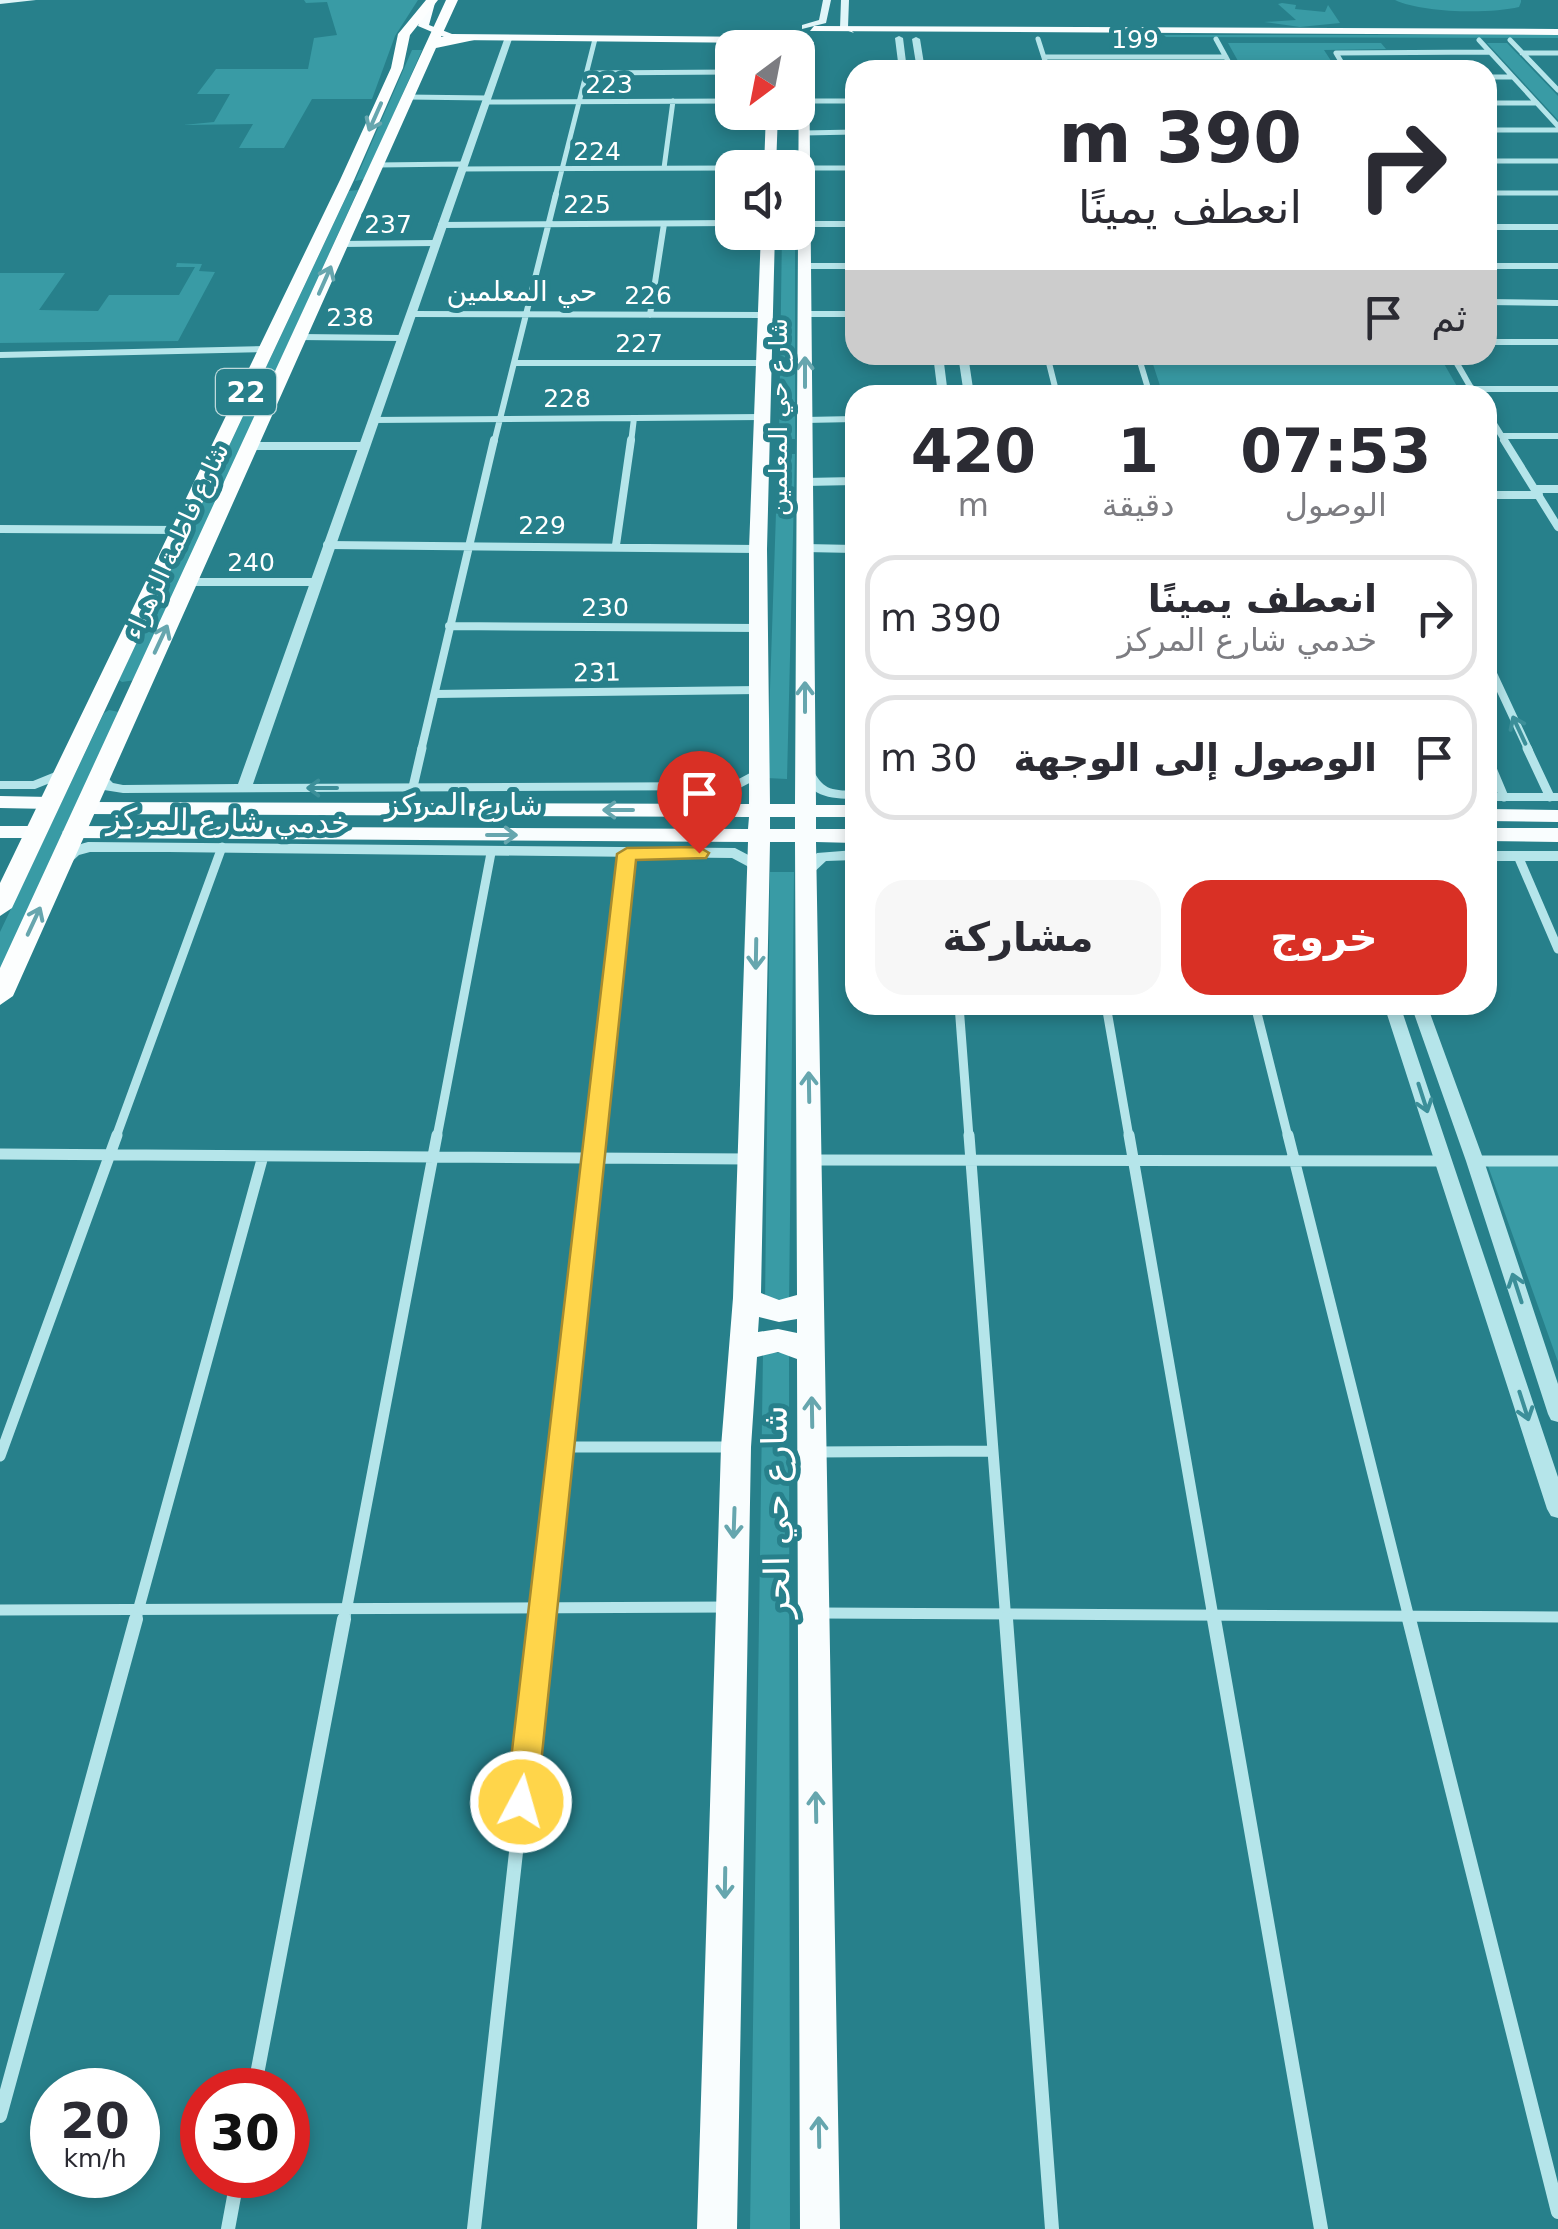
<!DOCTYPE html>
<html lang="ar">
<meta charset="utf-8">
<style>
body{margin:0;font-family:"DejaVu Sans",Vazirmatn,sans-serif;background:#f7f7f7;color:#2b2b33;direction:rtl;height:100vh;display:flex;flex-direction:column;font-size:38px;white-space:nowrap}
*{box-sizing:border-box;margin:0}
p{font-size:32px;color:#7c7c81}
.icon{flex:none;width:55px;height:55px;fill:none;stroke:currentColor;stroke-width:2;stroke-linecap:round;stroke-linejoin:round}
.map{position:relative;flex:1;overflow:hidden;direction:ltr}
.sheet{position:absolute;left:845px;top:385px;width:652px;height:630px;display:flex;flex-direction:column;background:#fff;border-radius:30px;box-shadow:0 5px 15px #0003;direction:rtl}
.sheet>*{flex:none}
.top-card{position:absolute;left:845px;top:60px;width:652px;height:305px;border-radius:30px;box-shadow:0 5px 15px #0003;direction:rtl;background:#fff;color:#2b2b33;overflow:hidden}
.needle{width:65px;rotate:212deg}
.controls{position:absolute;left:715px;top:30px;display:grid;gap:20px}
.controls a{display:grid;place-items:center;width:100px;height:100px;border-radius:20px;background:#fff;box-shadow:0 5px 15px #0003;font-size:50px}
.speed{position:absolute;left:30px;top:2068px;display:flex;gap:20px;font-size:50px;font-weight:700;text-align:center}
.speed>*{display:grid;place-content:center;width:130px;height:130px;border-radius:50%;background:#fff;box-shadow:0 5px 15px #0003;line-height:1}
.speed small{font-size:25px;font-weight:400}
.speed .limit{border:15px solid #d22;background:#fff;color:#111}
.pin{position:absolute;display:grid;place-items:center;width:85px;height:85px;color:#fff;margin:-102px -42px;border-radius:50% 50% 50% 0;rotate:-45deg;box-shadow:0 0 10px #0007}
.pin .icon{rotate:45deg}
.me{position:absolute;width:110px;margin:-55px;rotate:6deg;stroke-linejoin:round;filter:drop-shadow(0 0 8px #0008)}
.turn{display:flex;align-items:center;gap:35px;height:210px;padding:0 30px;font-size:45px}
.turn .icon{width:130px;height:130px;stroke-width:2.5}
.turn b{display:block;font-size:70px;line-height:85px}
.then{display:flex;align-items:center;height:95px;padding:0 30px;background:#0003;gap:20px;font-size:38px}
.eta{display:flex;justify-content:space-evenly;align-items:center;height:170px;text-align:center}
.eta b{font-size:60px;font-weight:700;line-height:70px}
.primary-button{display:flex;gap:20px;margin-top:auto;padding:20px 30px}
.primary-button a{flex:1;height:115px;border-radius:30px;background:#d93025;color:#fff;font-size:40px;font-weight:700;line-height:115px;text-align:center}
.primary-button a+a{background:#f7f7f7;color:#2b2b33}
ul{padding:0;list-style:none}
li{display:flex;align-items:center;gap:30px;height:125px;margin:0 20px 15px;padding:0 10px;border:5px solid #e1e1e2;border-radius:30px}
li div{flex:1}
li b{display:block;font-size:38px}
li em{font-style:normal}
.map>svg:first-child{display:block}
</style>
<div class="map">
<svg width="1558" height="2229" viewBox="0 0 1558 2229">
<rect width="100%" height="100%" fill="#27808b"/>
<path fill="#399ba5" d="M304 0H418L395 36 372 99H312L284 148H239L253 124 183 125 214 122 230 94H197L216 69H308L314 38 337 35 327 2 306 3Z
M1395 0H1521V2L1519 7C1490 14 1422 13 1395 0Z
M1282 3 1296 5 1295 9 1325 12 1328 5 1340 23 1300 27 1264 22 1296 20 1278 4Z
M1164 35H1558V38L1166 37Z
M1228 43H1381L1386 49 1324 50 1337 70H1243Z
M1487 43H1507L1558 96V120Z
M412 50H422L365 179 355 181Z
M358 190 135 680 122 682 119 680 349 191Z
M782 233H795V439H779Z
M177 263 202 264 199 271 215 272 178 341 0 343V273H65L39 310 98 311 109 295H179L195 267H176Z
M1150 355H1439L1462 395H1163Z
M778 454H795L787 779 767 778Z
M109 710 119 712 0 971V932L104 713Z
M770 872H794L789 1303H765Z
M1488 1166H1558V1362Z
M763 1353H789L790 2229H750Z"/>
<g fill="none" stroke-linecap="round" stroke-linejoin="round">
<path stroke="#b5e5ea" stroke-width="5" d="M1038 39 1048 70
M1216 39 1233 70
M1479 40 1558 126
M1510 40 1558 90
M1522 53H1558
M1044 57H1226
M1346 70 1336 53 1489 52
M587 73 732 72
M1488 77H1513
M407 97 487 98
M804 101H855
M485 102 732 101
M1488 103H1537
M1488 130H1558
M804 133 855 132
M1488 161H1558
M377 165 463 164
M664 168 673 101
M804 168H855
M462 169 732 168
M1488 193H1558
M555 197 595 39"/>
<path stroke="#b5e5ea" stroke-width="6" d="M805 224H855
M441 225 732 223
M1488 227H1558
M341 244 435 243
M805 266H855
M1488 266H1558
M1488 302 1558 303
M410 314 765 315
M805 314H855
M650 315 664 224
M299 337 401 338
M1488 342H1558
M0 355 266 349
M1047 355 1057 395
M1138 355 1150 395
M1452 355 1474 393
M514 363H764
M1471 389H1558
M1488 414 1506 443
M372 420 762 417
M805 420 855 419
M1503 436H1558
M494 443 556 194
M631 443 634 418"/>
<path stroke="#b5e5ea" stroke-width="8" d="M1504 440 1558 527
M249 446H363
M805 482 855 481
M1536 489H1558
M1488 495H1539
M0 529 180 530
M327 545 758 549
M616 545 631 440
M805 548 855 549
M188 582H314
M449 626 758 628
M1488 663 1529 751
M435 694 759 690
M421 751 494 440"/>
<path stroke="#b5e5ea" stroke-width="9" d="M1527 748 1550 797
M1488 759 1504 797
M413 787 422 748
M1518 856 1558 949
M959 1005 969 1137
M1106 1005 1129 1137
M1255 1005 1288 1137
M116 1137 222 847
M437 1137 491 853
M595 1137 627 854"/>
<path stroke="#b5e5ea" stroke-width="11" d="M969 1135 1006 1622
M1129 1135 1214 1622
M1288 1135 1410 1622
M0 1154 749 1159
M811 1160 1443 1161
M1475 1161H1558
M561 1447H730
M814 1452 993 1451
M0 1456 117 1135
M0 1610 729 1607
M820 1613 1558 1617
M135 1622 263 1156
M344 1622 437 1135
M542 1622 596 1135"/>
<path stroke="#b5e5ea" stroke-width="14" d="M1006 1619 1052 2229
M1214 1619 1321 2229
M1409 1619 1558 2212
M254 2090 344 1619
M0 2116 136 1619
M228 2229 238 2175
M474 2229 542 1619"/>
<path fill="#b5e5ea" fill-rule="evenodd" d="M899 36 903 38 907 70H899L895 38Z
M505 37 512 39 253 784 733 782 750 773 755 763 760 762 767 766 763 776 736 790 123 793 104 790 91 776 93 773H103L113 783 123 785 238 784Z
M916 37 920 39 925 70H917L912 39Z
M933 355H943L948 395H938Z
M958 355H968L974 395H964Z
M806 765 811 766C823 790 829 790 855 791V799C829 799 808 796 799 769Z
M65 768 72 772 70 775 35 789H0V781H33Z
M1488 793H1558V801H1488Z
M88 842 735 848 758 860 766 872 763 875H753L747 866 732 858 169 852H90L79 855 66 867H56L53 864C63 852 73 846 88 842Z
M855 850V860L826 861 811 875 806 877 798 872 817 853Z
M1488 851H1558V861H1488Z
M1384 1005H1400L1558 1477V1518L1551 1516 1547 1509Z
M1411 1005H1427L1484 1161 1558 1384V1422L1551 1420 1548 1414 1466 1161Z"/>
<path fill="#e0f5f8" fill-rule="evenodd" d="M0 0H36L0 4Z
M823 0H831L826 23 802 29V25L819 20Z
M841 0H849L848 27 854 33 840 28Z"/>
<path fill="#f9fdfe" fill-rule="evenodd" d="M426 1 435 3 429 25 452 34 762 37 779 40 780 48 762 43 451 40 418 26Z
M814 26 1558 29V35L810 31Z
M805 40 814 42 809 50 816 805H855V817H816V829H855V843L816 842 840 2229H800L797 1359 778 1352 757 1357 751 1447 737 2229H697L721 1447 733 1298 748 842 73 838 62 832 73 826 748 829 749 817 84 814 74 808 84 802 749 804V549L761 232H775L767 549 770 804H795L799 50ZM770 817H795V829H770ZM770 842H795L797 1295 779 1300 761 1293ZM759 1317 779 1322 797 1319V1333L778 1329 758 1332Z
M766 112H778L776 168H764Z
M0 796 50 797 60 803 50 809 0 808Z
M1488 809 1558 810V822L1488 821Z
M0 826H36L47 832 36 838H0Z
M1558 828V842L1488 841V828Z"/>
<path fill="#fcfefe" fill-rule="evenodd" d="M426 0H438L410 35 403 68 354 180 12 908 0 916V883L340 180 391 68 398 34Z
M446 0H458L441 37 473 35 479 39 436 48 13 996 0 1005V968Z"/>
</g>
<defs><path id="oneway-shaft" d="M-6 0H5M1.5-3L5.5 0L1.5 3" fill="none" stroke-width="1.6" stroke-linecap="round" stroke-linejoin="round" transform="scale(2.5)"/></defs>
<g stroke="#67a6ae">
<use href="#oneway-shaft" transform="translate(375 117) rotate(114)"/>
<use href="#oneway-shaft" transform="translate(325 280) rotate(-66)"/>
<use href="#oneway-shaft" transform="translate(161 639) rotate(-65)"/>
<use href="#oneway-shaft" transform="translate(34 921) rotate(-65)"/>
</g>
<g stroke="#66a6ae">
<use href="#oneway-shaft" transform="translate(805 372) rotate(-90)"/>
<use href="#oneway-shaft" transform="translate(805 697) rotate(-90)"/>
<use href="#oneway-shaft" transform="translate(618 810) rotate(-180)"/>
<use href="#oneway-shaft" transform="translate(502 835)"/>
<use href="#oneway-shaft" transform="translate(756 954) rotate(91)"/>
<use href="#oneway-shaft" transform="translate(809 1087) rotate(-91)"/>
<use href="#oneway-shaft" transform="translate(812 1412) rotate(-91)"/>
<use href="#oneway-shaft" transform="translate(734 1523) rotate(92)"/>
<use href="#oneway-shaft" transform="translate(816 1807) rotate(-91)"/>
<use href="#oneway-shaft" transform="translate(725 1883) rotate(91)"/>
<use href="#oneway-shaft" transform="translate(819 2132) rotate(-91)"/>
</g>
<g stroke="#3c8f99">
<use href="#oneway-shaft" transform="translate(1519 730) rotate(-115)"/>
<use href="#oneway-shaft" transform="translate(322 788) rotate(180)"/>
<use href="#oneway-shaft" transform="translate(1423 1098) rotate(72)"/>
<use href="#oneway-shaft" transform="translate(1517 1288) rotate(-108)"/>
<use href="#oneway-shaft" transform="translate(1524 1406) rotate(72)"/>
</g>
<path fill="#ffd54a" stroke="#a68a30" stroke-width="2.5" d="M699 847 709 853 706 858 636 860 537 1802 532 1813 521 1817 510 1813 506 1802 617 854 627 848Z"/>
<g text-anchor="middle" stroke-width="10" stroke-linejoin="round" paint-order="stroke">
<g font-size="25" fill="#fff" stroke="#27808b">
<text x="1135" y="48">199</text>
<text x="609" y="93">223</text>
<text x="597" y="160">224</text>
<text x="587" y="213">225</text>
<text x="388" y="233">237</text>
<text x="648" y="304">226</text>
<text x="350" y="326">238</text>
<text x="639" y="352">227</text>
<text x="567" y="407">228</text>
<text transform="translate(778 417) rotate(-90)" y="9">شارع حي المعلمين</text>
<text x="542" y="534">229</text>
<text transform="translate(176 541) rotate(-65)" y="9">شارع فاطمة الزهراء</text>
<text x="251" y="571">240</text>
<text x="605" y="616">230</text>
<text transform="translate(597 672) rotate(-1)" y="9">231</text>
</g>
<g font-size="28" fill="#fff" stroke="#27808b">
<text x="522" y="301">حي المعلمين</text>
</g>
<rect fill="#27808b" stroke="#bed9dc" stroke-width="2.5" x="216" y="369" width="60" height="46" rx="8"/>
<g font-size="28" font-weight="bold" fill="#fff">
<text x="246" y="402">22</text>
</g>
<g font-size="30" fill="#fff" stroke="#27808b">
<text x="464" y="815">شارع المركز</text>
<text transform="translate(228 821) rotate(1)" y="10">خدمي شارع المركز</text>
</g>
<g font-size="35" fill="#fff" stroke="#27808b">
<text transform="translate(776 1512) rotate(-91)" y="12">شارع حي الحر</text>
</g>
</g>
</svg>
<div class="controls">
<a><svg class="needle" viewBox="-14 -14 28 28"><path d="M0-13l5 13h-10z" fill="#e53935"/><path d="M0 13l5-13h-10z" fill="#7c7c81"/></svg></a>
<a><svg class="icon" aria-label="sound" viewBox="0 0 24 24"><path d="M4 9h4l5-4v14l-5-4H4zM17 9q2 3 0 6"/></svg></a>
</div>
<div class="speed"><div>20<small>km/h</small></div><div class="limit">30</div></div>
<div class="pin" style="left:699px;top:853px;background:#d93025"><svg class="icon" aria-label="arrive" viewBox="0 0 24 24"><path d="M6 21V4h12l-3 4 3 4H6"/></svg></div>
<svg class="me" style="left:521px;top:1802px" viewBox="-20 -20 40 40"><circle r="17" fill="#ffd54a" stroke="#fff" stroke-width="3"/><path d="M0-11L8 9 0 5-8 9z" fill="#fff"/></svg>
<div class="top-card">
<div class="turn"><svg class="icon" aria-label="right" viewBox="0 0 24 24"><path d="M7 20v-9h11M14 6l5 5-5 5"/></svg><div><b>390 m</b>انعطف يمينًا</div></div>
<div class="then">ثم<svg class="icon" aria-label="arrive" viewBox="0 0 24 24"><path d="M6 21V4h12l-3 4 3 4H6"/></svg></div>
</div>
<section class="sheet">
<div class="eta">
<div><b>07:53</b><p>الوصول</p></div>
<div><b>1</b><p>دقيقة</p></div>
<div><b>420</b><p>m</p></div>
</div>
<ul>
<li><svg class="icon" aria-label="right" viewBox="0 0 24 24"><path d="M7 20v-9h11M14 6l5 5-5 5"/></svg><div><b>انعطف يمينًا</b><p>خدمي شارع المركز</p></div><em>390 m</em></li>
<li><svg class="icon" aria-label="arrive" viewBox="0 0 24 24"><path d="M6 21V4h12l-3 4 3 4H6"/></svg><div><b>الوصول إلى الوجهة</b></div><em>30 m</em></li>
</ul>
<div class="primary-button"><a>خروج</a><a>مشاركة</a></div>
</section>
</div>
